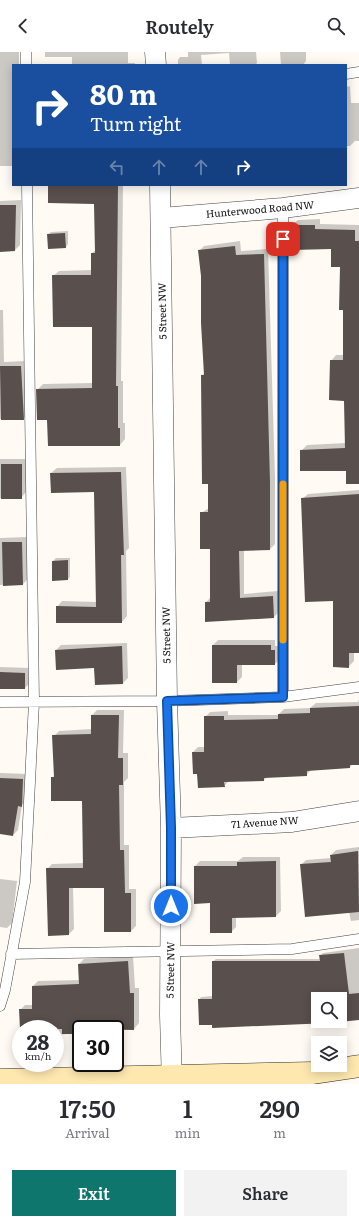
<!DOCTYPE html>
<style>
body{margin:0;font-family:Literata,serif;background:#f2f2f3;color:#2b2b33;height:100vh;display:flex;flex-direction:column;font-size:15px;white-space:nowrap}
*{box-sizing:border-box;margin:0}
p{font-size:13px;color:#7c7c81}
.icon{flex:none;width:22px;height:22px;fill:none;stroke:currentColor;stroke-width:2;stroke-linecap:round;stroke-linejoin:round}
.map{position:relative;height:1032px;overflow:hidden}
.drawer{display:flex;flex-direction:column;background:#fff;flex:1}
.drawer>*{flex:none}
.hud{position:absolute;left:12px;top:12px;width:335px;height:122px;border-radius:0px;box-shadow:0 2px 10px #0003;background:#1a4fa0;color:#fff;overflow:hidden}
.buttons{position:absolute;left:311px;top:940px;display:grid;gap:8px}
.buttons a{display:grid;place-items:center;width:36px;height:36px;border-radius:0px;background:#fff;box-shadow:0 2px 10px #0003;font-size:20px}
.speed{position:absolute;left:12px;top:968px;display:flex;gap:8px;font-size:20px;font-weight:700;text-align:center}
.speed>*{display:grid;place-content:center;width:52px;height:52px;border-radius:50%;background:#fff;box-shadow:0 2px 10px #0003;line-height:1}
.speed small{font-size:10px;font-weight:400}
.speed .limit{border:2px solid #111;border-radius:6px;background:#fff;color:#111}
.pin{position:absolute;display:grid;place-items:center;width:34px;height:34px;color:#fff;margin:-17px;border-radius:8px;box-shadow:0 2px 6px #0006}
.me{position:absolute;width:44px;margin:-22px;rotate:0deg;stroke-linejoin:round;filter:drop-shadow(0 0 3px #0008)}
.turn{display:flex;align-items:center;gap:14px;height:84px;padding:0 12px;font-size:18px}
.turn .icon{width:52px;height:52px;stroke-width:2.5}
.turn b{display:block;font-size:28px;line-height:34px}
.lanes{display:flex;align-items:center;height:38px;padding:0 12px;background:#0003;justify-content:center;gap:20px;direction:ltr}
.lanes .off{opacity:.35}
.eta{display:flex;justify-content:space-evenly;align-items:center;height:68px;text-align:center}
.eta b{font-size:24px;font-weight:600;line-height:28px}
.button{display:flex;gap:8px;margin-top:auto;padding:8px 12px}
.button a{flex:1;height:46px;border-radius:0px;background:#0f766e;color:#fff;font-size:16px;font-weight:600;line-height:46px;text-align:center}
.button a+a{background:#f2f2f3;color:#2b2b33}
header{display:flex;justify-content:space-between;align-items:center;height:52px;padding:0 12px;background:#fff;font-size:18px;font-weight:600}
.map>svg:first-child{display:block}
</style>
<header><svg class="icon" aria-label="back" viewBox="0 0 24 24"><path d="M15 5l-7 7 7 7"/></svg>Routely<svg class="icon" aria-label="search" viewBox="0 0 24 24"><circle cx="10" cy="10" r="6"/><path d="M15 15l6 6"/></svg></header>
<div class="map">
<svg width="359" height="1032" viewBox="0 0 359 1032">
<rect width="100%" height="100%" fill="#fffbf4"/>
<path fill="#0003" d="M0 0H19V13H13V114H0Z
M45 0H128V11H135V13H72V5H45Z
M188 0H256L257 11 255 13H230L229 1 201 3 202 13H178V8L180 5H188Z
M280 0H306V9L303 13H281Z
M350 34 351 51H359V89H355L350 94H346V35Z
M49 133H123L121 329H123V371H125V387L120 393 48 367 37 338 43 332 93 331V274L53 224 59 219 92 218V201L96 198 95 151Z
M21 148 20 193 15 198 0 199V149Z
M320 167V172L359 173V418L301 399 307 393 346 391 345 348 331 309 336 303H344V257L341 214 332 196 292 173 298 168Z
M68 179V192L66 195 48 183 51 180Z
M240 189 241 199 268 197 275 425V492L270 497H244V542L278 539 279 560 274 565 206 550 211 545V496L201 461 209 456V431L202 323 205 321 202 224 199 199 204 194Z
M0 258H3L4 310 26 309 28 362 23 367H0Z
M0 407H27L26 440 21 446H0Z
M126 415 129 496 126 499 127 564 122 570 57 555 62 549 97 550 95 439 51 421 57 416Z
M359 438V600H354V609L349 614 334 548 302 447 308 442Z
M27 485 28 527 23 532 0 533V486Z
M56 506H70V525L68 527 53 509Z
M218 588H275V594H280V607L275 612H242V625L237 630 213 593Z
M127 591 128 626 123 631 95 615 56 598 61 593Z
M0 615 30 616V631L25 636 0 635Z
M359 647V712H353L350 715 311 718 306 723 267 725 264 728 229 729 224 734 198 721 193 700 198 695H205V665L210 660 228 659V663H278L284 657 310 656 316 651 358 650Z
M97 658H124L123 701H128V726L124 730V793H129V837H136V874L131 879 105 835H73L74 877 69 882 47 817 52 812 84 811 83 748 52 726 55 723 54 684 59 679 92 677V663Z
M0 721 28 722 26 749 22 753 18 778 13 783 0 781Z
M359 795V868L351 869 349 860 301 813 306 808 331 806V803L336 798Z
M243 805H280L281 859 276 864 236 865V875L231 880 211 850 195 814 200 809H238Z
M0 827 17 829 12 871 7 876 0 875Z
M359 896V967L340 968V947H318V969H325L213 974 199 948 201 945 213 944V909L216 907H321L320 904 323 901Z
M133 904 135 936H139V971L134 977H81V981L55 983V977H21V984L20 958 25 953H33V934L38 929 80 928 79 912 84 907Z"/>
<path fill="#594f4d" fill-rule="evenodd" d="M48 133H118L116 334H118V376H120V394H48L47 368H37L36 337 92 336V275H53L52 223H91V201H95L94 152 48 151Z
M0 153H16L15 199 0 200Z
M291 173H315V177L355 178V189H359V432H346V419H300V398L345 396 344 349 329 348 330 308H343V258H339L340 215H331V197L292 198Z
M65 181 66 196 48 197 47 182Z
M235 194 236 203 264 202 270 431V498L239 499 240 546 273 544 274 566 205 570V550H210V497H200V460H208V432H202L201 323H204L201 271V224L198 198Z
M0 314H21L24 368H1Z
M1 412H22V447H1Z
M121 420 124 503H121L122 571H56V554L96 555 94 440 51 441 50 421Z
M359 442V601H349V616L333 615V549L305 550 301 446Z
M2 490H22L23 533 3 534Z
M68 508V528L52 529V509Z
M212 593H271V598H275V613H237V631H212Z
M122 594 123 632 95 633 94 616 56 618 55 598Z
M0 620 25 621V637H0Z
M359 654V713H350V716L307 719V724L264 726V729L224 730 225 735 198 736 197 722H193L192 700H204V664H224V668L278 667V662L310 661V656Z
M91 663H119L118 706H123V733H119L120 798H124L125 841H131V880H104V836H69V883L48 884 46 816H83L82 749H51V725H54L52 683 91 682Z
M0 726 23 727 22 755 18 754 13 784 0 782Z
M358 799 359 860 305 865 300 812 331 810 330 803Z
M276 809V865L232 866V881H210V851L194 852V814H237V810Z
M344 901 349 942 359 941V968L329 971 212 976V973H199L198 947H212V909H320L319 903ZM318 947H340V969H318Z
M128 909 130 941H134V978L81 977V982H62V977H20L19 957H32V934L79 932 78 912Z"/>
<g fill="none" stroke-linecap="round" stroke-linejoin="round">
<g stroke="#434343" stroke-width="11">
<path id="lane" d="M26 0V13
M346 22 359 20
M283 645V156
M0 650 167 649 283 645 359 635
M11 902 292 897 359 887
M0 954 5 938 25 830 34 650 27 133"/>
</g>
<g stroke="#434343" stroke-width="21">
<path id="street" d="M155 0 156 13
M160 133 167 649 171 776 170 963 172 1032
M161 166 283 156 359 146
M171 776 292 770 359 759"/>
</g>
<g stroke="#323232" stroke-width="23">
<path id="secondary" d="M0 1028 313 1021 359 1014"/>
</g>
<use href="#lane" stroke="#fff" stroke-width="10"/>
<use href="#street" stroke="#fff" stroke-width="20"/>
<use href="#secondary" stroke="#fee8b0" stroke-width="22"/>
</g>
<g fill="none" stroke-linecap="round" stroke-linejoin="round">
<g stroke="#114b97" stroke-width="10">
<path id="route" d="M171 854V776L167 649 283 645V187"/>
</g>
<use href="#route" stroke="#1a73e8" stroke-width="7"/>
<path stroke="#f59e0b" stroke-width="7" d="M283 432V588"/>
</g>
<g text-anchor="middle" stroke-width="4" stroke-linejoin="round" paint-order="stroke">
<g font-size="10" fill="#101010" stroke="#fff">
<text transform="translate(260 157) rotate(-5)" y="4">Hunterwood Road NW</text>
<text transform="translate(162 259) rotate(-91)" y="4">5 Street NW</text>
<text transform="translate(166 583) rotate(-91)" y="4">5 Street NW</text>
<text transform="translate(265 770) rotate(-4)" y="4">71 Avenue NW</text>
<text transform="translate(170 918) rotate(-89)" y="4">5 Street NW</text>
</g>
</g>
</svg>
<div class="buttons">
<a><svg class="icon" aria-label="search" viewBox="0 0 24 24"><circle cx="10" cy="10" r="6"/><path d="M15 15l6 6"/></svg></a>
<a><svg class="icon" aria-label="layers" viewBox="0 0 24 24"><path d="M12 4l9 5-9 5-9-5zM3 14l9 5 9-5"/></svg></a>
</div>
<div class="speed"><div>28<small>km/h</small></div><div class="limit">30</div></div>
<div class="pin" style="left:283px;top:187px;background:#d93025"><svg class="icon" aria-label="arrive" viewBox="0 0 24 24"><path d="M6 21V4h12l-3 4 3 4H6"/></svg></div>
<svg class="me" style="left:171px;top:854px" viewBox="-20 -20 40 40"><circle r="17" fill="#1a73e8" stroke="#fff" stroke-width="3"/><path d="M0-11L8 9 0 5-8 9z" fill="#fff"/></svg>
<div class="hud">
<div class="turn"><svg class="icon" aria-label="right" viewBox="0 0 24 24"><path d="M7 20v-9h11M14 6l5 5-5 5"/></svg><div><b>80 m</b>Turn right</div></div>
<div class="lanes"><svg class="icon off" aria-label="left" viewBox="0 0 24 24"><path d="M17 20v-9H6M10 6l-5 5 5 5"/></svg><svg class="icon off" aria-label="ahead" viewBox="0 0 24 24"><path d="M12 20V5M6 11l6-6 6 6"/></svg><svg class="icon off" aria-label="ahead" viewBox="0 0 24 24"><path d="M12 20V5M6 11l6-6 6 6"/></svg><svg class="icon" aria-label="right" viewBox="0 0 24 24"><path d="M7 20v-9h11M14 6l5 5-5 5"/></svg></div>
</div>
</div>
<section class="drawer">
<div class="eta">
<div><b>17:50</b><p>Arrival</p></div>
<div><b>1</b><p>min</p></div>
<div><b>290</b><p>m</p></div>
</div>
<div class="button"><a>Exit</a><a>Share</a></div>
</section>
